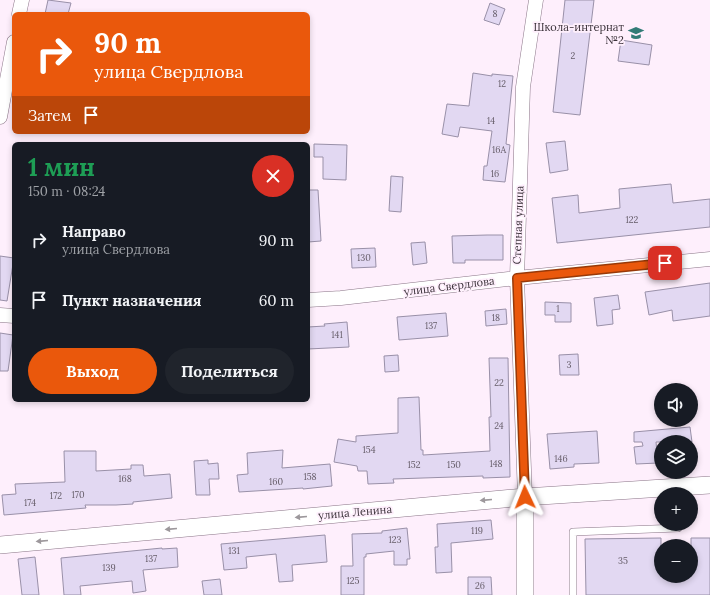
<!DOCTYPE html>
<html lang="ru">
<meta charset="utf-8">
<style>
body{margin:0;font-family:Lora,serif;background:#20242c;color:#f1f3f6;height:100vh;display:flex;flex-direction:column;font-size:15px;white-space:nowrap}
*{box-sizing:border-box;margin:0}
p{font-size:13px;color:#9ea1a6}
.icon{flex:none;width:22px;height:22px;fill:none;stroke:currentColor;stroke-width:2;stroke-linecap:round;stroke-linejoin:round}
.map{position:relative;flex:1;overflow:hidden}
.sheet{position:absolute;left:12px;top:142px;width:298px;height:260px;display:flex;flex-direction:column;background:#171b24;border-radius:6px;box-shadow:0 2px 6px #0003}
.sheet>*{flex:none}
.top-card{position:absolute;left:12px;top:12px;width:298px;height:122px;border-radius:6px;box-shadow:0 2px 6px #0003;background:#ea580c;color:#fff;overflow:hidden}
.buttons{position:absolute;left:654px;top:383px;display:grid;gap:8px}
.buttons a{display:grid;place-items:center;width:44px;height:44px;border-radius:50%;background:#171b24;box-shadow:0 2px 6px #0003;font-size:20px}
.pin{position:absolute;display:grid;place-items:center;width:34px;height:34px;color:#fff;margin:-17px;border-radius:8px;box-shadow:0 2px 6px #0006}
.me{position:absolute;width:44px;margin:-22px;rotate:358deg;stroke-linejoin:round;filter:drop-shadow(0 0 3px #0008)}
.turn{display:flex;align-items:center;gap:14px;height:84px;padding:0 16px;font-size:18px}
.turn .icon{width:52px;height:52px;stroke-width:2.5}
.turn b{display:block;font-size:28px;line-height:34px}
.then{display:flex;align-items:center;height:38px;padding:0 16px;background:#0003;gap:8px;font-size:15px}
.round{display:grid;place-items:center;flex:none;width:42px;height:42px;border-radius:21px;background:#20242c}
.overview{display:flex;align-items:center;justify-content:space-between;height:68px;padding:0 16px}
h1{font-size:24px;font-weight:700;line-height:30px;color:#1e9e55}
.cta{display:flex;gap:8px;margin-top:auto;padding:8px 16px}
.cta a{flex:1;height:46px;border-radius:24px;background:#ea580c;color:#fff;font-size:16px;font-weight:700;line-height:46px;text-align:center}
.cta a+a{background:#20242c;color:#f1f3f6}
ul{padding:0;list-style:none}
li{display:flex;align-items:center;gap:12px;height:60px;padding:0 16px}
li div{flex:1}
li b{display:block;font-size:15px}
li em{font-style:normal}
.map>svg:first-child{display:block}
</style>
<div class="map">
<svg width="710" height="595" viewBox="0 0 710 595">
<rect width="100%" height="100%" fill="#feeffc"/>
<path fill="#e2d8f2" stroke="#9990a8" d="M48 0 71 3 68 14H45Z
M565 0H594L580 115 553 112Z
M490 3 505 9 499 25 484 20Z
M621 40 652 45 649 65 618 61Z
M473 73 492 76V74L513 76 506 144 510 145 505 182 483 180 484 166H487L492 131 460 127 458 137 442 134 447 104 469 106Z
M565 141 568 170 550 173 546 143Z
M314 144 347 145 346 180 323 179V157H314Z
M391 176 403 177 401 212 389 211Z
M671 184 673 203 710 199V227L557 243 552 198 578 195 579 213 620 208 619 189Z
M308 190H318L321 241 308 242Z
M487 235H503V260H465V263H453L452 236Z
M425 242 427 263 413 265 411 243Z
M375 248 376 267 352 268 351 249Z
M0 256 14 258 7 301 0 300Z
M710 283V316L673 321 672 310 649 315 645 292Z
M618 295 620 309 612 310 613 324 597 326 594 298Z
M545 302 571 303V322H555V315H545Z
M506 309 507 324 486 326 485 311Z
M446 313 448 336 399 340 397 317Z
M347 322 349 347 308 349V327L325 326 324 324Z
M0 333 13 335 8 371H0Z
M578 354 579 375H560L559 355Z
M398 355 399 371 385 372 384 356Z
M489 358H508L510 477 483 478V476L393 479 394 483 368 484 367 471H358L357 466 334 462 338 439 356 442V436L398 433V398L419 397 421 450H423V455L490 451 489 417H491Z
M690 427 692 442H656L658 463 636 464 634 447 643 446 642 442H634V432Z
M597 431 599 463 574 464V467L550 469 547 434Z
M283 450 282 468 330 464 332 486 303 489V488L239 492 237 475 248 474 247 453Z
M64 451H96V471L131 469V465H143L144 476 170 474 172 498 133 502V504L116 505H85L86 508 4 515 2 495 16 494 15 484 65 482Z
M208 460V464L218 463 219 479H209L210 495H196L194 461Z
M491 520 493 539 451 543 452 572 436 573 435 547H438L437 524Z
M407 528 410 559H407V565H394V551L366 554V557H364V595H341V566H353L352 534 382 533V531Z
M325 535 327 562 292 565 293 581 279 582 276 554 246 557 247 568 224 570 221 544Z
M661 538V576H691V538H710V595H586L585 539Z
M162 548V549L177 548 178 567 143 570 146 591 133 593 132 581 80 586 81 595H64L61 558Z
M35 557 39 595H22L18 559Z
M468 577H491L492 595H468Z
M220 579 222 595H204L202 581Z"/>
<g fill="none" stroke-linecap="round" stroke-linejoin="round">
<g stroke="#8a7587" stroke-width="8">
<path id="service" d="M573 595V532L678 528"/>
</g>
<g stroke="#8a7587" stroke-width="15">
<path id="minor" d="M19 14 22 0
M0 117 14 42
M308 300 341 298 517 278 710 259
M0 315 14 316
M525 497 517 278 523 87 536 0"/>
</g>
<g stroke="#8a7587" stroke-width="18">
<path id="tertiary" d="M525 497V595
M0 545 525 497 710 485"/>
</g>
<use href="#service" stroke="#fff" stroke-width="7"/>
<use href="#minor" stroke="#fff" stroke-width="14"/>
<use href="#tertiary" stroke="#fff" stroke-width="17"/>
</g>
<defs><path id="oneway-solid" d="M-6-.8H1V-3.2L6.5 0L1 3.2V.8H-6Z"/></defs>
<g fill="#9d989c">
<use href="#oneway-solid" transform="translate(486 500) rotate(175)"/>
<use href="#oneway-solid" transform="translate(301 517) rotate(175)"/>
<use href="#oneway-solid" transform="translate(171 529) rotate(175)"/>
<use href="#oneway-solid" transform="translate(42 541) rotate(175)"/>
</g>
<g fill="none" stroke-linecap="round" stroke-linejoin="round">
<g stroke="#983908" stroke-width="10">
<path id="route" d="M525 497 517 278 665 263"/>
</g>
<use href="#route" stroke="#ea580c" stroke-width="7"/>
</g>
<defs>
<g id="school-bare" transform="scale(1.2)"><path d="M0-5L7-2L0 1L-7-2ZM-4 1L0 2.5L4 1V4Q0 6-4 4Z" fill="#327b77" stroke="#feeffc" stroke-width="2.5" paint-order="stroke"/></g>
</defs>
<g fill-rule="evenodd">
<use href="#school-bare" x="636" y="33"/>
</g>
<g text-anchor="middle" stroke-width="3.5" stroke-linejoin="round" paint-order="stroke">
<g font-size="9" fill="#655c68">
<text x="495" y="17">8</text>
<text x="573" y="59">2</text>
<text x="502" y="87">12</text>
<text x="491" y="124">14</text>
<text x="499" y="153">16А</text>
<text x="495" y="177">16</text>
<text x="632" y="223">122</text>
<text x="364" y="261">130</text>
<text x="558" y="312">1</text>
<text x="496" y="321">18</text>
<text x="431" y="329">137</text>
<text x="337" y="338">141</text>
<text x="569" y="368">3</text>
<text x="499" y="386">22</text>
<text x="499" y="429">24</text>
<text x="369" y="453">154</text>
<text x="561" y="462">146</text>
<text x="496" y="467">148</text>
<text x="414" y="468">152</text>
<text x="454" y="468">150</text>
<text x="310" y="480">158</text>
<text x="125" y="482">168</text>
<text x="276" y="485">160</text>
<text x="78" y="498">170</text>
<text x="56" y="499">172</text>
<text x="30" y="506">174</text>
<text x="477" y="534">119</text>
<text x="395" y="543">123</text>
<text x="234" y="554">131</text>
<text x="151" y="562">137</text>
<text x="623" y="564">35</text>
<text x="109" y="571">139</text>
<text x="353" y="584">125</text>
<text x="480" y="589">26</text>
</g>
<g font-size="11" fill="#3b323a" stroke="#feeffc" text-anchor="end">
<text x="624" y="31">Школа-интернат<tspan x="624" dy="13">№2</tspan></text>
</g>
<g font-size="11" fill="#3b323a" stroke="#feeffc">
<text transform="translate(518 225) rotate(-88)" y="4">Степная улица</text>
<text transform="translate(449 286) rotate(-7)" y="4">улица Свердлова</text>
<text transform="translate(355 512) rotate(-5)" y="4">улица Ленина</text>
</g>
</g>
</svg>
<div class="buttons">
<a><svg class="icon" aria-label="sound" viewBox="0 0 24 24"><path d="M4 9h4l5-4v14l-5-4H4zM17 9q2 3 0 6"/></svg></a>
<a><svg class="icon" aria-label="layers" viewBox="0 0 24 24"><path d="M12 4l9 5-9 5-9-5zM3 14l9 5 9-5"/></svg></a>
<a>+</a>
<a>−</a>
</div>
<div class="pin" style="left:665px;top:263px;background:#d93025"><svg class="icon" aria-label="arrive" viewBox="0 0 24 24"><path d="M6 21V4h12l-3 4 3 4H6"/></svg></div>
<svg class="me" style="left:525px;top:497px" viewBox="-20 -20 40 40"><path d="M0-17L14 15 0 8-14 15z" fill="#ea580c" stroke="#fff" stroke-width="4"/></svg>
<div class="top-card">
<div class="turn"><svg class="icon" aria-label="right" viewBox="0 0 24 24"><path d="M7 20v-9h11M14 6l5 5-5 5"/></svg><div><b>90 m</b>улица Свердлова</div></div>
<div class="then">Затем<svg class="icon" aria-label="arrive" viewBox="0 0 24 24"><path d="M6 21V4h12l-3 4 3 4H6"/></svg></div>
</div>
<section class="sheet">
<div class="overview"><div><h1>1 мин</h1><p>150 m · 08:24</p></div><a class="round" style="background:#d93025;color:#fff"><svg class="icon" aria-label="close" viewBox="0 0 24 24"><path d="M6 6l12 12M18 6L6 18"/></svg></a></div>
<ul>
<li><svg class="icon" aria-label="right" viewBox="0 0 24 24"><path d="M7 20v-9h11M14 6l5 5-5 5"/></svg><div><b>Направо</b><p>улица Свердлова</p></div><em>90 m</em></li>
<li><svg class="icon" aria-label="arrive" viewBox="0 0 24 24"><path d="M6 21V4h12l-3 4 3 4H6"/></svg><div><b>Пункт назначения</b></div><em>60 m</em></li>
</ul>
<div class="cta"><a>Выход</a><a>Поделиться</a></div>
</section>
</div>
